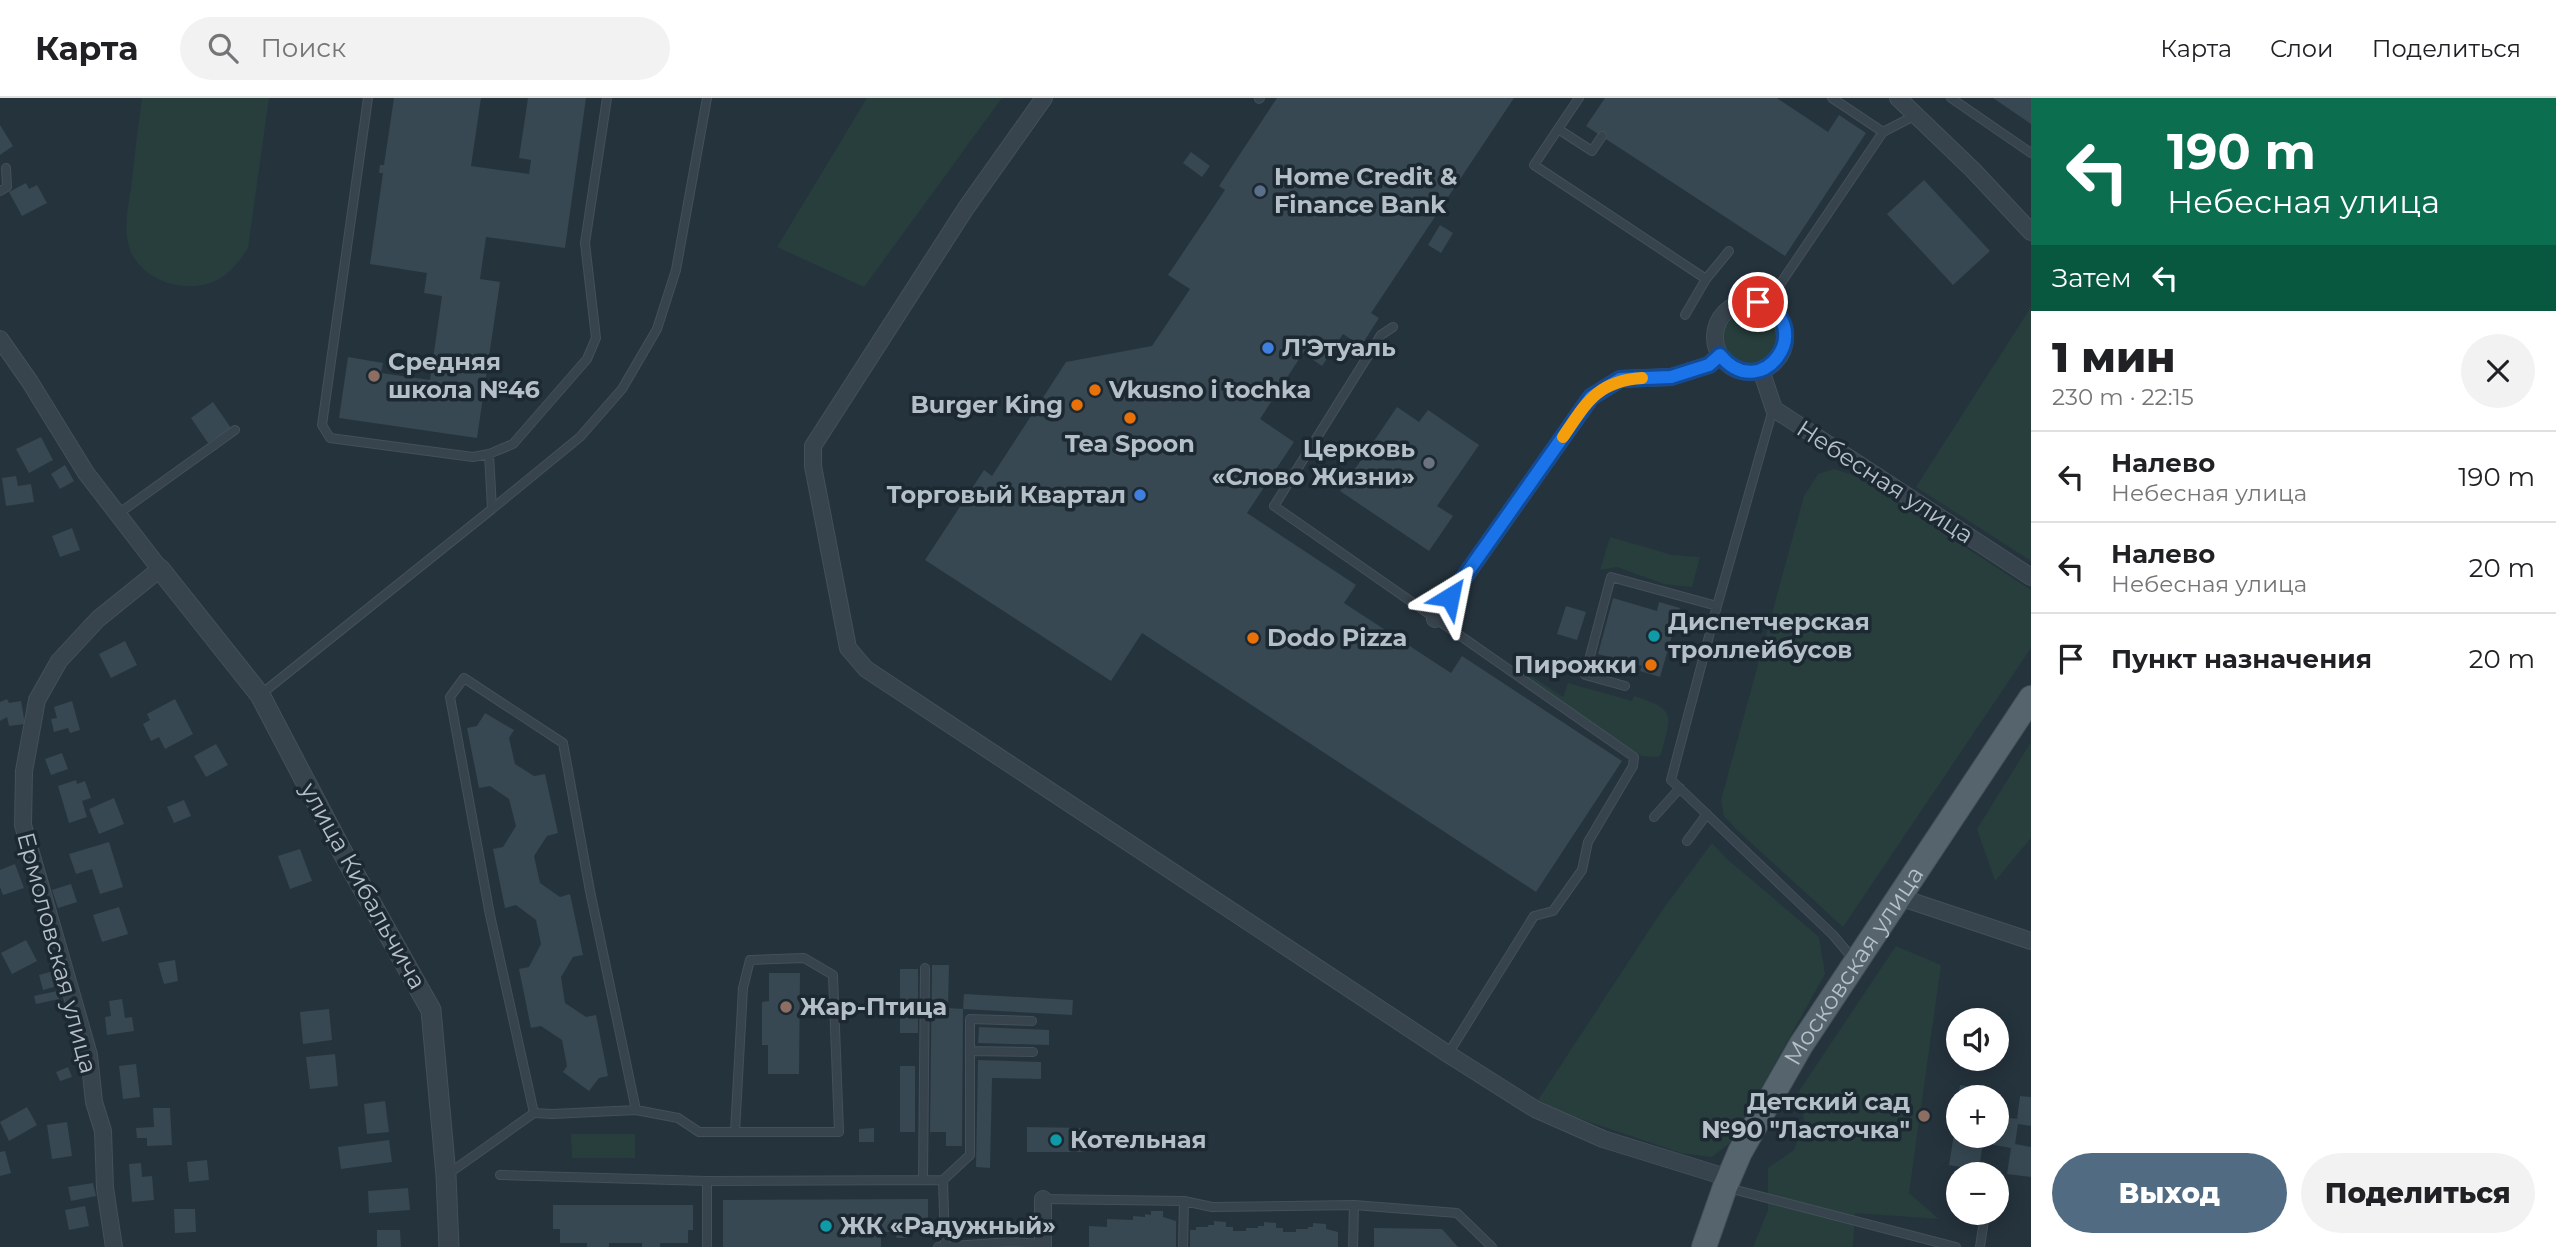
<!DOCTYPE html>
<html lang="ru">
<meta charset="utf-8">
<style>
body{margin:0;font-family:Montserrat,sans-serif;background:#f2f2f2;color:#202124;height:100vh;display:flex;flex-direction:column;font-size:26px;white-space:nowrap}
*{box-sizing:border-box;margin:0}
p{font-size:23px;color:#757577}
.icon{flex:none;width:38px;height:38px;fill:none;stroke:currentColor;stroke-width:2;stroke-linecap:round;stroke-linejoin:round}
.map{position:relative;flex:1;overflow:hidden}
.panel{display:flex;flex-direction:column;background:#fff;width:525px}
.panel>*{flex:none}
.guide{background:#0b6e4f;color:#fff;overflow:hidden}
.tools{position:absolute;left:1946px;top:910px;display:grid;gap:14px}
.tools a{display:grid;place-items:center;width:63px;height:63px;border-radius:50%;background:#fff;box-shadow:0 4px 18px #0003;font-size:35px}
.pin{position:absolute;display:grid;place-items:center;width:60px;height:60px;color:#fff;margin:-30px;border:4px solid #fff;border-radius:50%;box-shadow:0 2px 7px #0007}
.me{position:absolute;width:77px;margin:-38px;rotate:35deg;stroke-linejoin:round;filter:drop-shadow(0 0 5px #0008)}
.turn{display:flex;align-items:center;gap:24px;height:147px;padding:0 21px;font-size:32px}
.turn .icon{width:91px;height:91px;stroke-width:2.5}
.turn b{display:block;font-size:49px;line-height:60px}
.then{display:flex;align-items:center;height:66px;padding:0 21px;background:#0003;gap:14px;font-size:26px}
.round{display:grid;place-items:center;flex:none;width:74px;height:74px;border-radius:37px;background:#f2f2f2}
.headline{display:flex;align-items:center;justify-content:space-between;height:119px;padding:0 21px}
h1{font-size:42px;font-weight:800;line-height:52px}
.primary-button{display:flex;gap:14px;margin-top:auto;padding:14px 21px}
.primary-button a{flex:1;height:80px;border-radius:42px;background:#516b82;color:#fff;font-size:28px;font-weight:800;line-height:80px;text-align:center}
.primary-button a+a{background:#f2f2f2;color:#202124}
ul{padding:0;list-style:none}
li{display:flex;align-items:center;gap:21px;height:91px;padding:0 21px;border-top:2px solid #e0e0e0}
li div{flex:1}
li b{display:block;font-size:26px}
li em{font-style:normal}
header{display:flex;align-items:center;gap:42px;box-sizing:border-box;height:98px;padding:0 35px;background:#fff;border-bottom:2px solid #e0e0e0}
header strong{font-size:33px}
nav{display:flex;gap:38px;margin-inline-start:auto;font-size:24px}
.search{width:490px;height:63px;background:#f2f2f2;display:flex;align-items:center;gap:18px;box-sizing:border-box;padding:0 24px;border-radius:38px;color:#757577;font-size:26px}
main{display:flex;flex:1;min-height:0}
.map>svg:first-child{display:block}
</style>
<header>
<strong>Карта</strong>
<div class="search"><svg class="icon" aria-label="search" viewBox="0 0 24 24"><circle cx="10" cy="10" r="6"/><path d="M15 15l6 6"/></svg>Поиск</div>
<nav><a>Карта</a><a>Слои</a><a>Поделиться</a></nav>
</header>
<main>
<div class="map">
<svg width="2031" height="1149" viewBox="0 0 2031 1149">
<rect width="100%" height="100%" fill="#25333d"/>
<path fill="#273e3c" d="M142 0H269L248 150C234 173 217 189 188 188 162 188 134 172 128 145 124 128 128 107 131 91 134 61 138 30 142 0Z
M867 0H1002L864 189 777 149Z
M2031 209V463L1916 389Z
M1724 239a27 27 0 1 1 54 0a27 27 0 1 1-54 0Z
M1834 371 1856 378 2031 492V550L1843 829 1736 731 1724 718 1721 702 1804 398 1818 376Z
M1610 439 1672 457 1700 459 1692 489 1664 486 1617 469 1600 472Z
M1530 577 1563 599 1568 585 1632 603 1634 598C1676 612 1672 615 1661 656L1658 659 1642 658 1631 651 1527 580Z
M2031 644V740L1995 783 1977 731Z
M1712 745 1726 760 1819 839 1825 876 1731 1044 1712 1059 1681 1055 1563 1015 1538 1002 1663 811Z
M1896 848 1941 867 1909 1095 1939 1121 1855 1115 1853 1149H1753L1768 1112V1070L1794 1052 1804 1023 1799 993Z
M571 1036H635V1060H572Z"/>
<path fill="#374852" d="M394 0H481L471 68 529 76 531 62 519 60 528 0H586L565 150 486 139 480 181 500 184 477 340 339 320 348 259 383 265 381 275 430 282 442 198 424 195 427 175 370 166 383 75H379L380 67H384Z
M1277 0H1514L1371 215 1379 220 1361 248 1343 236 1322 268 1303 255 1260 321 1294 344 1247 415 1356 487 1344 505 1451 575 1462 558 1622 663 1536 794 1142 535 1111 583 925 462 984 372 992 378 1066 264 1152 248 1190 191 1168 177 1225 92 1219 88Z
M1605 0H1777L1828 34 1839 17 1866 35 1785 158 1586 28Z
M1993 0H2031V26Z
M0 27 13 48 0 57Z
M1191 54 1210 68 1202 79 1183 65Z
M1924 82 1990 153 1953 187 1887 116Z
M26 85 29 91 37 87 47 105 22 118 9 94Z
M1440 127 1453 135 1441 155 1428 147Z
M213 304 231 330 208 345 191 320Z
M1397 309 1419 324 1428 312 1479 347 1437 408 1453 418 1429 453 1340 393Z
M41 339 53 362 29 375 16 351Z
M65 367 74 383 60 391 51 376Z
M16 378 18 388 31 386 34 404 6 408 2 380Z
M72 430 80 452 60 459 52 438Z
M1613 500 1657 513 1659 504 1680 510 1660 579 1640 573 1642 568 1598 556Z
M1566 508 1586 514 1577 542 1557 536Z
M125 543 137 567 111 580 99 556Z
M7 601 9 605 21 603 25 626 9 628 7 619 0 623V604Z
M175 601 193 636 165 651 159 639 151 643 143 626 150 622 147 616Z
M72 603 80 632 70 635 68 630 54 634 51 621 57 620 54 609Z
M485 615 514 632 509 640 515 666 534 678 545 676 558 735 547 738 534 758 540 785 560 799 570 796 583 857 573 859 561 879 565 905 586 919 596 917 608 978 599 980 589 993 563 974 567 968 562 942 541 928 531 930 519 871 529 869 541 846 536 822 516 807 505 810 493 751 503 749 516 728 509 701 490 688 479 690 467 630 477 628Z
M216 646 228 667 206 679 194 658Z
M62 655 68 671 51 677 45 661Z
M76 682 77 686 85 683 91 700 82 703 87 719 69 725 58 688Z
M114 700 124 726 99 736 89 711Z
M184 702 191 718 174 725 167 709Z
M109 744 123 789 100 796 92 771 76 776 69 756Z
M300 751 312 783 290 791 278 758Z
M15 766 24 790 3 797 0 789V772Z
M71 786 77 804 58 810 52 792Z
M119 809 128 836 102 844 93 817Z
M26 842 37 863 12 876 1 855Z
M175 862 178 883 164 886 158 865Z
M932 867H949L948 910 963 911 962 1048H946V1034H930Z
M900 871H918V935H900Z
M57 872 61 887 43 892 39 877Z
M769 875H800L799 976H768V947H762V904L769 903Z
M57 893 59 901 36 906 34 898Z
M964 896 1073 902 1072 917 963 911Z
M122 901 125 920 132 919 134 933 107 937 105 919 111 918 109 903Z
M329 911 332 942 303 946 300 914Z
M979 929 1049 932V947L978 945Z
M335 956 338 988 310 991 306 959Z
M978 962 1041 964V981L992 980 990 1070 976 1069Z
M136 966 140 999 123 1001 119 968Z
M900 968H915V1034H900Z
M68 969 72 979 60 983 56 974Z
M1960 987 1990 992 1988 999H1958Z
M2020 998 2031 999V1028L2018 1026 2015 1046 2031 1049V1079L2007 1076 2011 1050 1983 1045 1979 1072 1949 1067 1954 1036 1981 1040V1038H1997V1018L2017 1021Z
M385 1003 389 1034 367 1036 364 1006Z
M27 1009 37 1027 9 1043 0 1024Z
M153 1010H170L172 1047 147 1048V1040H137L136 1030 154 1029Z
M67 1024 72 1058 52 1061 47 1027Z
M1027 1029 1085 1030V1054H1027Z
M874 1030V1044H859V1031Z
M389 1042 392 1064 341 1071 338 1049Z
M5 1053 11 1075 0 1078V1054Z
M207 1062 209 1082 189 1084 187 1064Z
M141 1065 142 1079 152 1078 154 1102 132 1104 129 1066Z
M93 1085 96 1098 71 1103 68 1089Z
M408 1090 410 1112 369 1115 368 1093Z
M928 1101V1134H910L907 1140H897L894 1134H881V1149H723V1102Z
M553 1107H693V1132H688V1145H660V1149H642V1145H609V1149H587V1145H560V1131H553Z
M85 1108 89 1128 69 1132 65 1112Z
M174 1111H195L196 1134 175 1135Z
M1151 1113H1163V1119L1176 1123V1149H1089V1128L1107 1129V1121L1133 1122V1118L1145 1119V1116L1151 1117Z
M1214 1123 1226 1124V1129H1233V1133H1246V1130H1258V1128H1264V1124L1276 1125V1130H1283V1134H1296V1131H1308V1129H1313V1125L1326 1126V1131L1338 1134V1149H1190V1132H1196V1129H1208V1127H1214Z
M1374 1130 1442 1131 1458 1149H1374Z
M377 1132H400L401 1149H377Z"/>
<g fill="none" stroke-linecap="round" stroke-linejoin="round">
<g stroke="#445059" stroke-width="10">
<path id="service" d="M368 0 322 327 330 340 473 359 489 356 513 346 587 261 596 240 585 145 607 0
M1579 0 1558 31 1592 53 1602 38
M1832 0 1883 34
M1951 0 2031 55
M1259 1 1260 0
M1558 31 1534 67 1706 181 1729 153
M0 93 7 89 6 70
M1766 207 1883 34 1914 18
M1685 217 1706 181
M1393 229 1381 237 1274 408 1634 659 1633 668 1588 744 1582 772 1553 813 1534 818 1448 956
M1773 311 1717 508 1671 682 1833 837 1854 862
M492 411 580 339 622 291 657 231 676 172 707 0
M122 413 235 332
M1625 588 1585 577 1611 479 1717 508
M260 597 492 411 489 356
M1654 719 1680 690
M1687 743 1707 716
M970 953V921L1032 923
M534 1015 490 817 450 599 464 580 563 645 590 793 636 1012
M448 1076 534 1015 552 1016 636 1012 678 1020 699 1034H839L833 877 804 860 750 862 743 890 735 1034
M500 1077 707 1083V1149
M923 1082 925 870
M943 1082 970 1057V953L1033 954
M707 1083 943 1082 945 1147
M1728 1090 1956 1149
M1043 1101 1184 1103 1212 1109 1354 1107 1353 1149
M1354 1107 1457 1115 1492 1149
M938 1149 1010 1144 1043 1146
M1183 1149 1184 1103
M1980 1149 1985 1115"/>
</g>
<g stroke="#445059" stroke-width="18">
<path id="minor" d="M1044 0 966 110 813 348V368L848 550 866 571 1448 956 1535 1011 1603 1041 1729 1080
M1898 0 1973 72 2031 134
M1715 239a35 35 0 1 1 70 0a35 35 0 1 1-70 0Z
M0 241 30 284 86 375 160 471 98 521 59 563 37 602 24 673 23 727 89 957 94 1004 103 1033 105 1090 114 1149
M1761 272 1774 311 2031 479
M1435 521 1591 299 1620 281 1671 279 1709 267 1720 257
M1899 799 2031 843
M1043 1149V1101"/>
</g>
<g stroke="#445059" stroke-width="21">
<path id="tertiary" d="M160 471 260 597 344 757 431 912 446 1077 449 1149"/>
</g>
<g stroke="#445059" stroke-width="26">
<g id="primary">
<path id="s1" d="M1704 1149 1725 1089 1740 1054 1801 947 2031 600"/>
</g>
</g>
<use href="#service" stroke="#38444d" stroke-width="8"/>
<use href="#minor" stroke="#38444d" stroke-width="16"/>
<use href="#tertiary" stroke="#38444d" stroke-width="19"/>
<use href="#primary" stroke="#56646d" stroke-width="24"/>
</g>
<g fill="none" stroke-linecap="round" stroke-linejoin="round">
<g stroke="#114b97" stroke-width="18">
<path id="route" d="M1450 499 1591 299 1620 281 1671 279 1709 267 1720 257C1762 309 1820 226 1758 204"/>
</g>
<use href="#route" stroke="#1a73e8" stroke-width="12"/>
<path stroke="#f59e0b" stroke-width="12" d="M1563 339C1586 305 1597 283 1642 280"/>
</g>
<circle fill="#5c6f8a" stroke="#1d2932" stroke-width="2.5" cx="1260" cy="93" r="7"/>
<g fill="#3f7fe0" stroke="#1d2932" stroke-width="2.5">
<circle cx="1268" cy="250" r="7"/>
<circle cx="1140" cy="397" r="7"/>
</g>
<g fill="#8d6e63" stroke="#1d2932" stroke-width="2.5">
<circle cx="374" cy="278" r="7"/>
<circle cx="786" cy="909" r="7"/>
<circle cx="1924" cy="1018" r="7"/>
</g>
<g fill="#e8710a" stroke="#1d2932" stroke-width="2.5">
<circle cx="1095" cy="292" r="7"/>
<circle cx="1077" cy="307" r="7"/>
<circle cx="1130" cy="320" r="7"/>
<circle cx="1253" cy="540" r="7"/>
<circle cx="1651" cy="567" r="7"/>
</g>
<circle fill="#6b7280" stroke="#1d2932" stroke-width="2.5" cx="1429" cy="365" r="7"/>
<g fill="#0f9aa8" stroke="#1d2932" stroke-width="2.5">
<circle cx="1654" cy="538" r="7"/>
<circle cx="1056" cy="1042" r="7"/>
<circle cx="826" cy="1128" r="7"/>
</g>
<g text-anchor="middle" stroke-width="7" stroke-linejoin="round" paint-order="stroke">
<g font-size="24" font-weight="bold" fill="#b4bfc8" stroke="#1d2932" text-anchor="start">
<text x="1274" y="87">Home Credit &amp;<tspan x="1274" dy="28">Finance Bank</tspan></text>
<text x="1282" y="258">Л'Этуаль</text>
<text x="388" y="272">Средняя<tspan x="388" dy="28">школа №46</tspan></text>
<text x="1109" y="300">Vkusno i tochka</text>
<text x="1063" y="315" text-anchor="end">Burger King</text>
<text x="1130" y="354" text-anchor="middle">Tea Spoon</text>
<text x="1415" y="359" text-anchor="end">Церковь<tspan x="1415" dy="28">«Слово Жизни»</tspan></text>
<text x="1126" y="405" text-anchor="end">Торговый Квартал</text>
<text x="1668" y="532">Диспетчерская<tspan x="1668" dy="28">троллейбусов</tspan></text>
<text x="1267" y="548">Dodo Pizza</text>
<text x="1637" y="575" text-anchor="end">Пирожки</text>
<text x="800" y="917">Жар-Птица</text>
<text x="1910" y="1012" text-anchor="end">Детский сад<tspan x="1910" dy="28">№90 "Ласточка"</tspan></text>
<text x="1070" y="1050">Котельная</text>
<text x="840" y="1136">ЖК «Радужный»</text>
</g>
<g font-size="24" fill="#b4bfc8" stroke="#1d2932">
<text transform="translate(1885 384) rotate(33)" y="8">Небесная улица</text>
<text transform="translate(363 788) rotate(61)" y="8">улица Кибальчича</text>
<text transform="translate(57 855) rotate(75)" y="8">Ермоловская улица</text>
<text dy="8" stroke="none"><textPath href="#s1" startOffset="320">Московская улица</textPath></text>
</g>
</g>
</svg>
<div class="tools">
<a><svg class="icon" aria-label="sound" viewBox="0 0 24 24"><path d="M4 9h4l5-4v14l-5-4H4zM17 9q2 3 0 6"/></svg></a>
<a>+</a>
<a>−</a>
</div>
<div class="pin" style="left:1758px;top:204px;background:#d93025"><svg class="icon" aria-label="arrive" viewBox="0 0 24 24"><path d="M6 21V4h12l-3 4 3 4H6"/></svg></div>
<svg class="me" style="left:1450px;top:499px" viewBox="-20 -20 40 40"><path d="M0-17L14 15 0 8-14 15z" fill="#1a73e8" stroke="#fff" stroke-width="4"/></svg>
</div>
<section class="panel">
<div class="guide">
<div class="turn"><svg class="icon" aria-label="left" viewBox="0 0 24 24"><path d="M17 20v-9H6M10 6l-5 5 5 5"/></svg><div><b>190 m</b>Небесная улица</div></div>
<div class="then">Затем<svg class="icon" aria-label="left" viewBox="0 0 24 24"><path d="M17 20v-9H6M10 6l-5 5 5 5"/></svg></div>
</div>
<div class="headline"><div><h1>1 мин</h1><p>230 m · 22:15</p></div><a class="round"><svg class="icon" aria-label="close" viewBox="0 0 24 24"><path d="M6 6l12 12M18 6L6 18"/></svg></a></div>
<ul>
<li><svg class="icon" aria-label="left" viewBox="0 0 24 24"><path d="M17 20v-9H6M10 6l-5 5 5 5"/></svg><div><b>Налево</b><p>Небесная улица</p></div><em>190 m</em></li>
<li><svg class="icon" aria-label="left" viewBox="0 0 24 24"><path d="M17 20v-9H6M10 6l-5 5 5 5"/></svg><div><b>Налево</b><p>Небесная улица</p></div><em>20 m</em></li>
<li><svg class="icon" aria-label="arrive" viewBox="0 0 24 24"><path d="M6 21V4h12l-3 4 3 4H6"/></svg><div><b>Пункт назначения</b></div><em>20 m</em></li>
</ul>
<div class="primary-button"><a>Выход</a><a>Поделиться</a></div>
</section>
</main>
